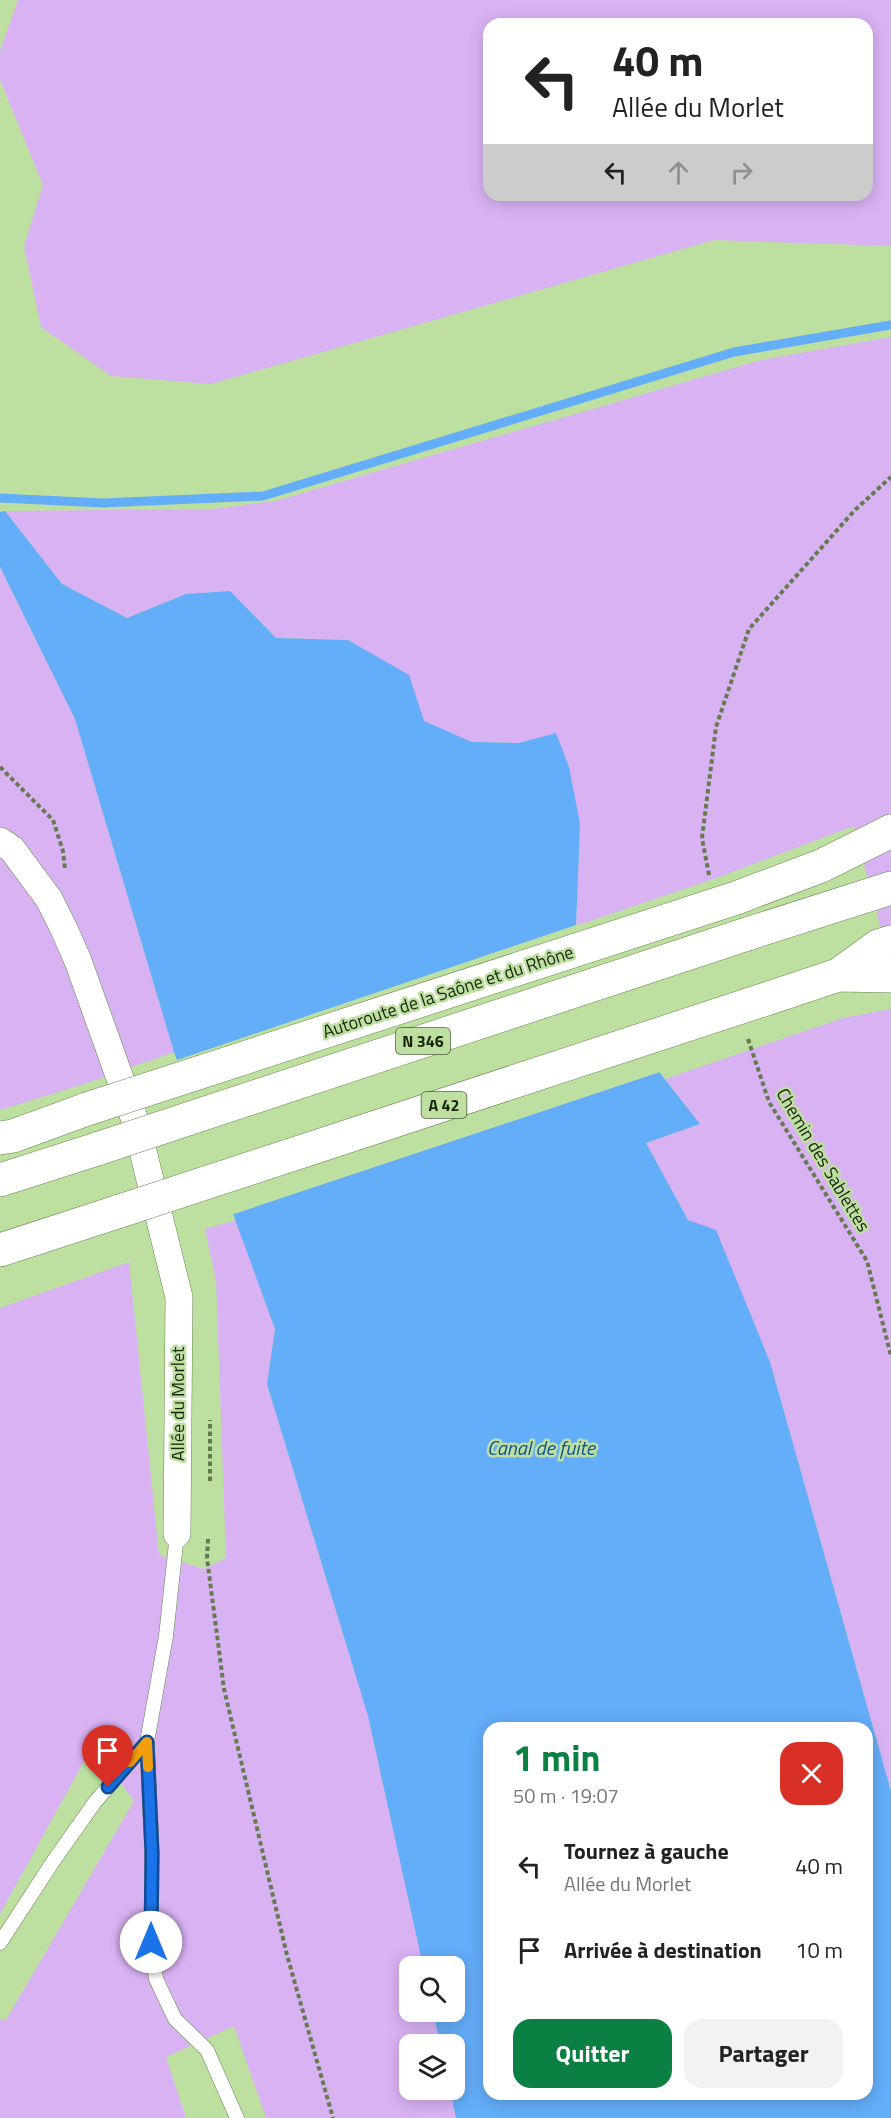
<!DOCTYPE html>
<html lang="fr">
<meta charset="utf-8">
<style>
body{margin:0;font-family:"Titillium Web",sans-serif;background:#f2f2f2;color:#222;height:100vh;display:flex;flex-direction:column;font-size:22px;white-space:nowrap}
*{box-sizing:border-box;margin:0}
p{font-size:20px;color:#767676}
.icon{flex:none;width:33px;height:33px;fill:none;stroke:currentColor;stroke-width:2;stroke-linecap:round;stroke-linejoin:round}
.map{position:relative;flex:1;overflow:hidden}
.drawer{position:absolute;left:483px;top:1722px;width:390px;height:378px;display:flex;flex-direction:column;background:#fff;border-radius:18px;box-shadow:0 3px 15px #0003}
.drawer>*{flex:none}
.guide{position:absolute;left:483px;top:18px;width:390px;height:183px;border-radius:18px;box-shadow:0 3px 15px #0003;background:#fff;color:#222;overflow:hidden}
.controls{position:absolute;left:399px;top:1956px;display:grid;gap:12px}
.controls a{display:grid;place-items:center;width:66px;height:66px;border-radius:12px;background:#fff;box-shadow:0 3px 15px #0003;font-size:30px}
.pin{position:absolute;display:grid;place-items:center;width:51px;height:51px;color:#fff;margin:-62px -26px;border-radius:50% 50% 50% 0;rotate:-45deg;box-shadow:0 0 6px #0007}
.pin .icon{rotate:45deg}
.me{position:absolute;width:66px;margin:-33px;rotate:0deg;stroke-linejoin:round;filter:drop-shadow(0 0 4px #0008)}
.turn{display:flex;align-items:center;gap:21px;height:126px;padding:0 30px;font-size:27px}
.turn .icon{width:78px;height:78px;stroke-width:2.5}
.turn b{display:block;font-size:42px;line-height:51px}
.lanes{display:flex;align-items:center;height:57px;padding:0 30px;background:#0003;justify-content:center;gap:30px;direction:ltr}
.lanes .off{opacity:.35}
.round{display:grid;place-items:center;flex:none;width:63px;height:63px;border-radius:18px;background:#f2f2f2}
.headline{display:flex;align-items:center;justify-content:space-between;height:102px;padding:0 30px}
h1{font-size:36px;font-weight:700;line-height:45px;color:#0b8043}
.primary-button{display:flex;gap:12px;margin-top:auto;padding:12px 30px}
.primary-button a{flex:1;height:69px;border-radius:18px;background:#0b8043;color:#fff;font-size:24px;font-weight:700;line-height:69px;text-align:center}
.primary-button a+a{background:#f2f2f2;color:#222}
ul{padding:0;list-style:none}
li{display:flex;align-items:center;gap:18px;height:84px;padding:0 30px}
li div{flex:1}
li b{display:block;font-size:22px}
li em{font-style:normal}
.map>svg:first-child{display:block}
</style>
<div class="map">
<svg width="891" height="2118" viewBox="0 0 891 2118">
<rect width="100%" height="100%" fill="#bde0a1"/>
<path fill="#d9b2f4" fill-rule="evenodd" d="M18 0H891V246L714 240 211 384 111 376 41 327 24 246 43 185 0 80V51ZM489 24H867V195H489Z
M891 337V966L854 826 719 877 576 926 580 824 556 734 519 743 472 742 424 722 348 640 276 638 230 591 186 594 127 618 62 584 5 511 212 509 275 501 761 360Z
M0 567 75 719 174 1052 81 1085 0 1110Z
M891 1009V1791L770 1362 688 1220 646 1143 700 1124 665 1079 843 1018Z
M236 1220 275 1329 267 1384 368 1716 423 1966H410V2012H433L440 2044H410V2090H450L456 2118H266L234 2026 166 2057 186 2118H0V2019L6 2020 134 1801 93 1745 0 1914V1308L129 1262 159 1555 204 1569 226 1558 216 1280 205 1229Z"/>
<path fill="#64adf9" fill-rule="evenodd" d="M5 511 62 584 127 618 186 594 230 591 276 638 348 640 409 675 424 721 472 742 519 743 556 733 569 767 580 824 576 926 635 1041 700 1124 646 1143 688 1220 716 1230 770 1362 891 1791V2118H456L450 2090H454V2044H440L433 2012H454V1966H423L368 1716 267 1384 275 1329 174 1052 75 719 0 567V512ZM489 1728H867V2094H489Z"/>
<path fill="#bde0a1" d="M579 924 617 988 638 1039 663 1071 231 1215 174 1061Z"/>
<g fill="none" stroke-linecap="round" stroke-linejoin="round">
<path stroke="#64adf9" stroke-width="9" d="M0 498 103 503 263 496 734 352 891 325"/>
<g stroke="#66854a" stroke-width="15">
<path id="service" d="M147 1742 152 1853 151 1942 156 1979 175 2019 207 2050 237 2118
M0 1943 52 1863 95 1802 147 1742 166 1636 177 1534"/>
</g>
<g stroke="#66854a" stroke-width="28">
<path id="minor" d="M0 841 12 849 49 899 64 929 78 961 136 1123 179 1297 177 1534"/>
</g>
<g stroke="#66854a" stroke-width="34">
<path id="motorway" d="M736 898 821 866 891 831
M747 934 891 888
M838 975 878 946 891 942
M769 998 838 975 891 976
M0 1138 13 1136 87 1109
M0 1180 100 1148
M0 1250 120 1211"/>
</g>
<path stroke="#647b50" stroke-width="4" stroke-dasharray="4.5 3" stroke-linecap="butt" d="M0 767 53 820 63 851 65 869
M709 875 702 838 716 727 749 629 855 510 891 477
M748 1039 769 1102 867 1261 891 1356
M210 1481V1420
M208 1539 207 1558 224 1689 287 1955 333 2118"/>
<use href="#service" stroke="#fff" stroke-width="14"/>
<use href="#minor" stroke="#fff" stroke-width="27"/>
<use href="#motorway" stroke="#fff" stroke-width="33"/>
<g stroke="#66854a" stroke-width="34" stroke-linecap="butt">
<path id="motorway-bridge" d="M87 1109 736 898
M100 1148 747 934
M120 1211 769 998"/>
</g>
<use href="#motorway-bridge" stroke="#fff" stroke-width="33"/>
</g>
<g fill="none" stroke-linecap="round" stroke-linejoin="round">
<g stroke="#114b97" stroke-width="15">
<path id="route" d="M108 1787 147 1742 152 1853 151 1942"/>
</g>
<use href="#route" stroke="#1a73e8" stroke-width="10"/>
<path stroke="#f59e0b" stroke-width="10" d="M130 1762 147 1742 148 1767"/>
</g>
<g text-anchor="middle" stroke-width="5" stroke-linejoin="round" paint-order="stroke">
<g fill="#bde0a1" stroke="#4a5d39" stroke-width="1.5">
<rect x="396" y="1028" width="54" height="26" rx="4.5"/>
<rect x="421.5" y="1092" width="45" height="26" rx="4.5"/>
</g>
<g font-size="16" font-weight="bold" fill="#18250c">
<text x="423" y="1047">N 346</text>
<text x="444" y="1111">A 42</text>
</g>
<g font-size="18" fill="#18250c" stroke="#bde0a1">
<text transform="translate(448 992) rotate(-18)" y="6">Autoroute de la Saône et du Rhône</text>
<text transform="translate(823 1160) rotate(59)" y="6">Chemin des Sablettes</text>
<text transform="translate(178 1404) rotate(-90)" y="6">Allée du Morlet</text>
</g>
<g font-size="20" font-style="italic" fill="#125491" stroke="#bde0a1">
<text x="541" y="1455">Canal de fuite</text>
</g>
</g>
</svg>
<div class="controls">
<a><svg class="icon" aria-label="search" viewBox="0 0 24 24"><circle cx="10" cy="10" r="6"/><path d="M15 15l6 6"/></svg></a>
<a><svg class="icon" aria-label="layers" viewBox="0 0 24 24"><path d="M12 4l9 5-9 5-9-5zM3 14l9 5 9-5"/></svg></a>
</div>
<div class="pin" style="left:108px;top:1787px;background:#d93025"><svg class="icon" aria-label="arrive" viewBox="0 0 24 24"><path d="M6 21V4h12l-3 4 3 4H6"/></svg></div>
<svg class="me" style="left:151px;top:1942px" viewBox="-20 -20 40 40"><circle r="19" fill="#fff"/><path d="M0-13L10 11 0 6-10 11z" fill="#1a73e8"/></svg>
<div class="guide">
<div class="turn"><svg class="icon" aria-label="left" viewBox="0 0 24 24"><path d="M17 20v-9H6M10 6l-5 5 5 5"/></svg><div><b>40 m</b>Allée du Morlet</div></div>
<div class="lanes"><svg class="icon" aria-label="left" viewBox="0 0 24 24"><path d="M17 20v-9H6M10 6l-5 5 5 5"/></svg><svg class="icon off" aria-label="ahead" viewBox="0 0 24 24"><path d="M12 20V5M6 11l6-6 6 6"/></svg><svg class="icon off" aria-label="right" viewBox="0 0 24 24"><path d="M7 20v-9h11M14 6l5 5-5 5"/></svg></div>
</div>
<section class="drawer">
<div class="headline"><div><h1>1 min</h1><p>50 m · 19:07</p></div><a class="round" style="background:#d93025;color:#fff"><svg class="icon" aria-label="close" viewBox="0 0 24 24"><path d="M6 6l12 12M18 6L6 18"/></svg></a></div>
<ul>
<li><svg class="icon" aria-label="left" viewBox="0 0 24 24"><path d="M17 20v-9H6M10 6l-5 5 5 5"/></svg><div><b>Tournez à gauche</b><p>Allée du Morlet</p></div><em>40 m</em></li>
<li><svg class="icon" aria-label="arrive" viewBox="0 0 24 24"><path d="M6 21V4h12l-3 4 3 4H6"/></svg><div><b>Arrivée à destination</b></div><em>10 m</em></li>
</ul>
<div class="primary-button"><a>Quitter</a><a>Partager</a></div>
</section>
</div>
